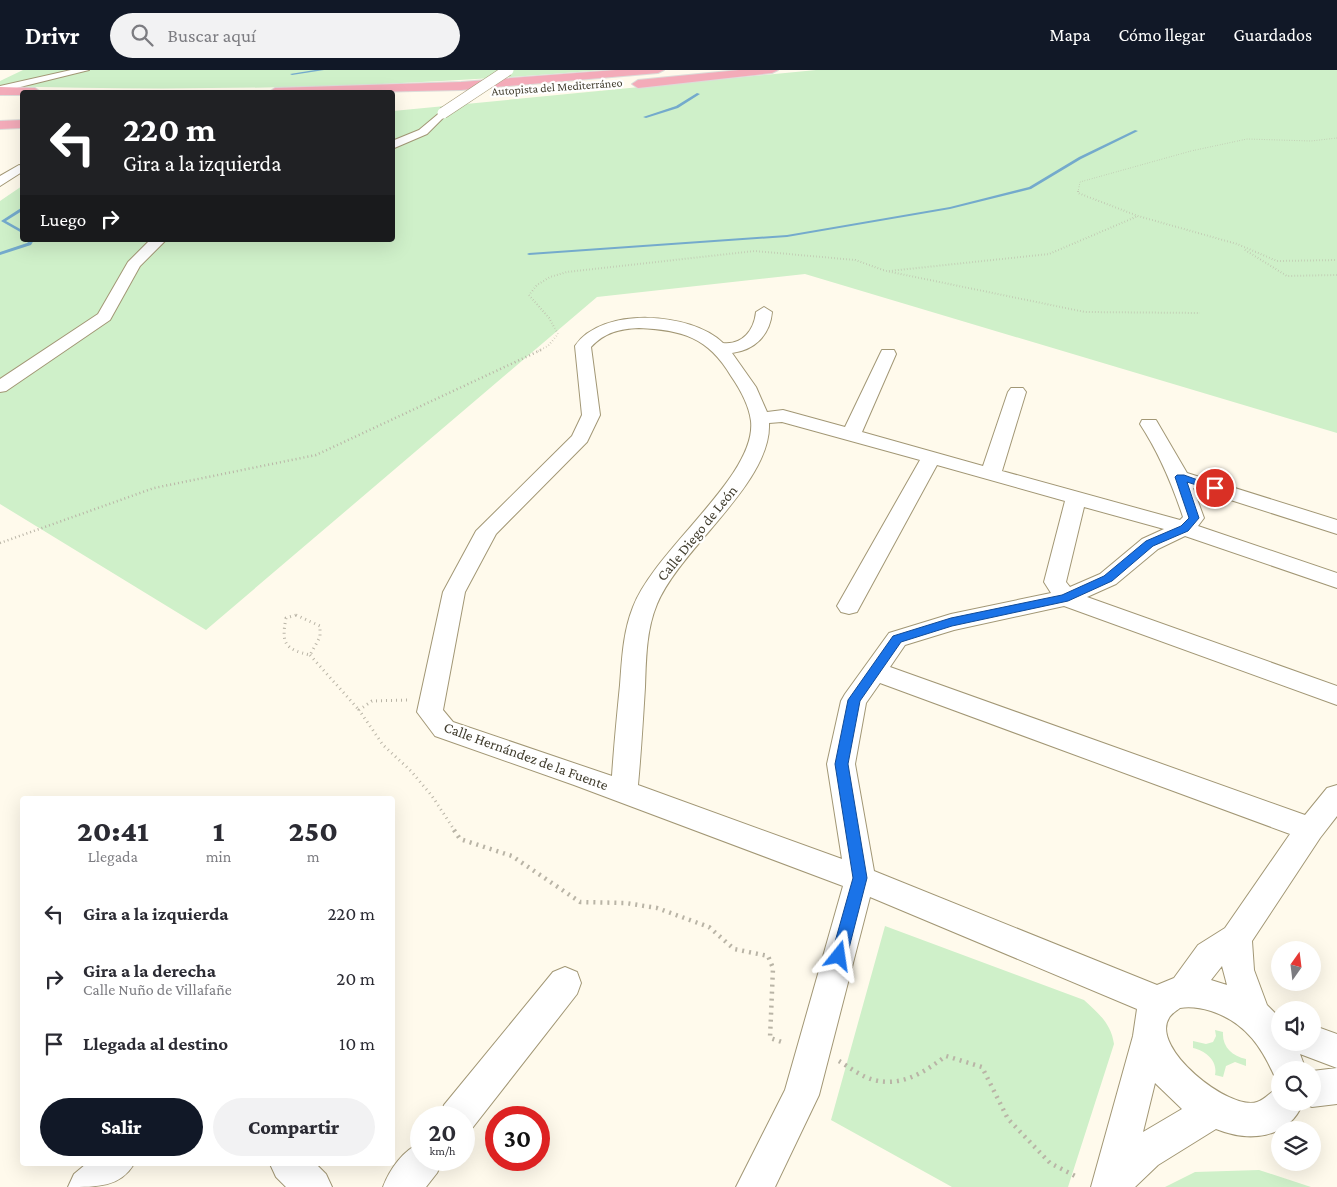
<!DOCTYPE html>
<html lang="es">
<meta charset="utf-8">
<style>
body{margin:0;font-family:"Crimson Pro",serif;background:#f2f2f3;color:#2b2b33;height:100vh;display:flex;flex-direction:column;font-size:19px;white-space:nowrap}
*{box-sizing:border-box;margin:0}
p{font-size:16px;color:#7c7c81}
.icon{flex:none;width:28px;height:28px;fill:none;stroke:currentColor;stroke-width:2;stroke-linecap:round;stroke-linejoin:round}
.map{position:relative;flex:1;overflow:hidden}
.side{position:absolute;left:20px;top:726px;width:375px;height:370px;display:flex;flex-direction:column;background:#fff;border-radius:5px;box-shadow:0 5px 20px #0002}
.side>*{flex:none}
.top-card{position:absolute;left:20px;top:20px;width:375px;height:152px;border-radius:5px;box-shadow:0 5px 20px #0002;background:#202124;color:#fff;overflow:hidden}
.needle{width:32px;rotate:14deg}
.tools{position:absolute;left:1271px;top:871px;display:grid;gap:10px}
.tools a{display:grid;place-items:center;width:50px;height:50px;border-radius:50%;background:#fff;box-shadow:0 5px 20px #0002;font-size:25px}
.speed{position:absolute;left:410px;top:1036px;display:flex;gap:10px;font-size:25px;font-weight:700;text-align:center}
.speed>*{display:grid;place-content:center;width:65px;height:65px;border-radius:50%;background:#fff;box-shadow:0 5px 20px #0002;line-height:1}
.speed small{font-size:12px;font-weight:400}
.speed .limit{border:8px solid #d22;background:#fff;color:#111}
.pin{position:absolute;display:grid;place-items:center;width:42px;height:42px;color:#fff;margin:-21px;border:2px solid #fff;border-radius:50%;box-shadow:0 1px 5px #0007}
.me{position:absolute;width:55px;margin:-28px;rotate:15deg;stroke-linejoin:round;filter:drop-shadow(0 0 4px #0008)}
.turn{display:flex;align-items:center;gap:18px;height:105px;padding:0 20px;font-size:22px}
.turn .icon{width:65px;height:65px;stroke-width:2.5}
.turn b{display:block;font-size:35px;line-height:42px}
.then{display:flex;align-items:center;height:48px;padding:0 20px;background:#0003;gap:10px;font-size:19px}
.eta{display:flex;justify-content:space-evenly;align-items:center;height:85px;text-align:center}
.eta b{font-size:30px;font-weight:800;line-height:35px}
.action{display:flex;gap:10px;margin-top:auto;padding:10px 20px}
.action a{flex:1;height:58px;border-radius:30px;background:#111827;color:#fff;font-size:20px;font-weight:800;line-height:58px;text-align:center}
.action a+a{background:#f2f2f3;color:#2b2b33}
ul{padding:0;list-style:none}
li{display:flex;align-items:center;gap:15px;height:65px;padding:0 20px}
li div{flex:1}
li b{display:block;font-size:19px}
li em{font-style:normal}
header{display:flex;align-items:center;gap:30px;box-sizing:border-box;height:70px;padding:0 25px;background:#111827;color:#fff}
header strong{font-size:24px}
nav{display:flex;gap:28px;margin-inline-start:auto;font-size:18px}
.search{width:350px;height:45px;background:#f2f2f3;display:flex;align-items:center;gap:12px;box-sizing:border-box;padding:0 18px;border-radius:28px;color:#7c7c81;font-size:19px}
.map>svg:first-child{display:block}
</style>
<header>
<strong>Drivr</strong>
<div class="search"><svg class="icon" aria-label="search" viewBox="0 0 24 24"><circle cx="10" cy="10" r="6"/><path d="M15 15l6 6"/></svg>Buscar aquí</div>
<nav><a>Mapa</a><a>Cómo llegar</a><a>Guardados</a></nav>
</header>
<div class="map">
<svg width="1337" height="1117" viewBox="0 0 1337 1117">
<rect width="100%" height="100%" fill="#fffaec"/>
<path fill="#cff0c9" d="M23 0H603C402 17 201 22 0 16V11Z
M816 0H1337V363L805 204 597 227 206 560 0 434V131L22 116V170H392L393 41Z
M885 856 1084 930C1098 943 1111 953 1114 974L1068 1117H952L831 1050Z
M1215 960 1223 962C1222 977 1232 986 1246 989V996L1235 992 1226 996 1223 1007 1215 1005C1218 991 1206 981 1193 978V971L1206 974 1213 972 1216 966Z
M1259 1100 1311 1117H1165L1195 1102Z"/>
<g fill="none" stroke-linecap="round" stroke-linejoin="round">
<path fill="#74aacc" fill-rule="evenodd" d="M315 0H324L292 5 290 4Z
M697 23 700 24 678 38 646 48 643 47 676 36Z
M1135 60 1138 61 1081 89 1031 119 950 139 787 167 529 185 527 184 529 183 787 165 950 137 1029 117 1079 87Z
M21 138H22V141L6 151 22 160V163L1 151Z
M30 170H34L31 175 0 185V182L27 173Z"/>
<g stroke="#a29775" stroke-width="2">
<path id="minor" d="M71 0H89L0 22V16Z
M443 40 448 43 427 64 392 79V71L419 60Z
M19 95 22 96V102L0 116V106Z
M150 170H166L140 196 110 250 6 321 0 322V309L98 244 128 192Z
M764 237 772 242C770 265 755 280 732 283L756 317 767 342 783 340 845 357 880 284 882 280H894L896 284 862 362 983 396 1008 322 1011 318H1023L1026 322 1002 401 1180 450 1183 447C1172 414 1159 383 1140 354L1142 350H1156L1187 403 1337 450V464L1193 418 1204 448 1198 456 1337 503V518L1185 466 1158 479 1116 514 1087 527 1337 616V635L1064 536 954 560 905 575 890 597 1305 745 1327 718 1337 715V746L1320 768 1252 871 1254 900 1267 935 1280 948V972H1312V955L1337 964V998L1300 984 1306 1000H1280V1014L1277 1012C1263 979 1247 953 1211 941 1201 938 1190 936 1180 938 1176 941 1171 944 1169 948 1150 978 1229 1041 1257 1032 1266 1029 1272 1020 1280 1017V1032H1312V1001L1337 998V1034L1312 1037 1303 1033C1288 1070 1248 1072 1216 1059L1158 1095 1135 1117H1091L1133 966 1137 939 870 827 819 1025 775 1117H736L785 1020 843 816 574 715 435 666 417 642 443 522 476 461 572 366 582 345 575 276C602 236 691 242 723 273 743 275 754 260 756 242ZM639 258C682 260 708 267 731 306 740 319 749 335 751 351 757 406 655 479 633 537 623 562 622 589 620 615 617 645 614 675 612 706L453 652 443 640 465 522 496 464 587 372 600 345 591 277C605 262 620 259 639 258ZM782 352 920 390 837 536 841 542 849 544 857 542 937 395 1065 431 1044 512 1051 523 951 544 889 563 845 624 841 631 827 694 842 789 638 715C641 683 643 650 645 617 646 590 646 560 657 534 681 477 772 413 769 353ZM1084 437 1164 459 1142 469 1100 504 1070 517 1066 512ZM880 613 1290 764 1225 858 1198 875 1174 908 1157 915 874 801 855 694 866 633ZM1222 896 1227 915 1211 910ZM1155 1013 1182 1039 1143 1062Z
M565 897 577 902 581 913 577 924 470 1061 464 1063V1048H439L444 1035 553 902Z
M421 1073V1090H443L437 1103 426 1117H383C390 1099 403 1080 421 1073Z
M86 1094H134C120 1117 98 1117 68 1117L74 1104Z
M270 1094H316L326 1104 332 1117H286L276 1107Z"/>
</g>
<g stroke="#dddcd9" stroke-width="2">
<path id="motorway" d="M616 0H664L658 3 461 20 370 22H269L275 18 461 12Z
M739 0H778L772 3 638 18 632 14 638 10Z
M0 17 35 18 41 22H22V25H0Z
M22 50V58L0 59V51Z"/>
</g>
<path stroke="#b9b4a6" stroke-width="1" stroke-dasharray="0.5 2" stroke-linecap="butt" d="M1078 122 1080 112 1191 81 1247 69 1311 71 1337 68"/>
<path stroke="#b9b4a6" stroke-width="2" stroke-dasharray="0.5 2.5" stroke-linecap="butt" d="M1078 121V123L1138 146 1237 174 1277 191 1337 190
M1245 180 1287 206 1337 205
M889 201 1049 184 1138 146
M538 281 548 276 558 264 549 248 529 225 537 215 550 207 567 202 755 181 855 190 886 201 1085 242 1200 243"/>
<path stroke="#b9b4a6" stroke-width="2.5" stroke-dasharray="1 3" stroke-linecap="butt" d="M0 473 154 418 316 385 541 280"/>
<path stroke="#b9b4a6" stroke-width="3" stroke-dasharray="1 4" stroke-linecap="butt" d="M296 545 320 556V567L310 585C285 579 281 574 286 548Z
M310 585 359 640
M407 630 372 631 359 640 383 675 411 701 432 726 455 761"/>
<path stroke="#b9b4a6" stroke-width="4.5" stroke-dasharray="2 5" stroke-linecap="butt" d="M454 760 460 769 512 786 580 832 626 833 657 838 709 857 734 879 768 886 773 898 770 968 785 973
M839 991C849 997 862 1007 874 1010 903 1017 924 1002 946 986L982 997 1008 1049 1050 1093 1079 1108"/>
<use href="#minor" fill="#fff" fill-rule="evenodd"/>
<use href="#motorway" fill="#f3abb9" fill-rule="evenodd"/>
<g stroke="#a29775" stroke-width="12" stroke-linecap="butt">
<path id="minor-bridge" d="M443 43 508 0"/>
</g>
<use href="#minor-bridge" stroke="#fff" stroke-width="11"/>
</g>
<path fill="#1a73e8" stroke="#114b97" d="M1177 405H1184L1220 418 1215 421 1187 412 1199 448 1188 461 1153 476 1112 511 1068 531 952 556 901 572 860 631 848 694 867 808 847 886 845 891 839 893 834 891 831 886 853 808 835 694 848 630 893 566 951 548 1062 525 1104 506 1146 471 1181 456 1189 448 1175 407Z"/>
<g text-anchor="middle" stroke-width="4.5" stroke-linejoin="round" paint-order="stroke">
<g font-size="12" fill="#413d2e" stroke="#fff">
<text transform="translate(557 17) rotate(-4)" y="4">Autopista del Mediterráneo</text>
</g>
<g font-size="15" fill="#413d2e" stroke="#fff">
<text transform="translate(697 463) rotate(-51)" y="5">Calle Diego de León</text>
<text transform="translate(526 686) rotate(20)" y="5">Calle Hernández de la Fuente</text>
</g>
</g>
</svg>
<div class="tools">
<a><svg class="needle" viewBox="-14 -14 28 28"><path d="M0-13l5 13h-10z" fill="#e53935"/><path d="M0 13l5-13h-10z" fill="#7c7c81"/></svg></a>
<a><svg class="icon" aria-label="sound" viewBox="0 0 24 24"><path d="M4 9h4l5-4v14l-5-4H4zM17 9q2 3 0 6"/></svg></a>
<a><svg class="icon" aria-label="search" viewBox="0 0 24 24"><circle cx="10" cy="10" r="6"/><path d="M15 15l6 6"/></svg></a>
<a><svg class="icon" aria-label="layers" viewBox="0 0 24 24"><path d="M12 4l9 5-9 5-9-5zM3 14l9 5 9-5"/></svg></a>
</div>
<div class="speed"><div>20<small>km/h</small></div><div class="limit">30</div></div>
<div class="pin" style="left:1215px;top:418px;background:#d93025"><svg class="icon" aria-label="arrive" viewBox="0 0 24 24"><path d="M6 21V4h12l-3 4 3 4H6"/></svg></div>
<svg class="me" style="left:839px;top:886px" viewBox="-20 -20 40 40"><path d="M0-17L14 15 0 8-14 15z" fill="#1a73e8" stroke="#fff" stroke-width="4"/></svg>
<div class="top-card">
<div class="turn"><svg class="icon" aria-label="left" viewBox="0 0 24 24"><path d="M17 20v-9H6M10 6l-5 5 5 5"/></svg><div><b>220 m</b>Gira a la izquierda</div></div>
<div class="then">Luego<svg class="icon" aria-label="right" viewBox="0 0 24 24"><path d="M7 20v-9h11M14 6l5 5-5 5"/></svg></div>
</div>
<section class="side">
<div class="eta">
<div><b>20:41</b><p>Llegada</p></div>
<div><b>1</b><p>min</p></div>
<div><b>250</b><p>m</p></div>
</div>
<ul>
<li><svg class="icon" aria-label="left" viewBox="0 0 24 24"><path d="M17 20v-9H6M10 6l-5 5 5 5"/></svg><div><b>Gira a la izquierda</b></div><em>220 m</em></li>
<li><svg class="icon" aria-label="right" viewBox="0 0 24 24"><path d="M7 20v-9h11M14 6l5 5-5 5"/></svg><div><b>Gira a la derecha</b><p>Calle Nuño de Villafañe</p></div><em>20 m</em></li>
<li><svg class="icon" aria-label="arrive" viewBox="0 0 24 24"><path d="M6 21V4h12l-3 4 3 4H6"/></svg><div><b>Llegada al destino</b></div><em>10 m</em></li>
</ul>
<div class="action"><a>Salir</a><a>Compartir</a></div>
</section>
</div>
